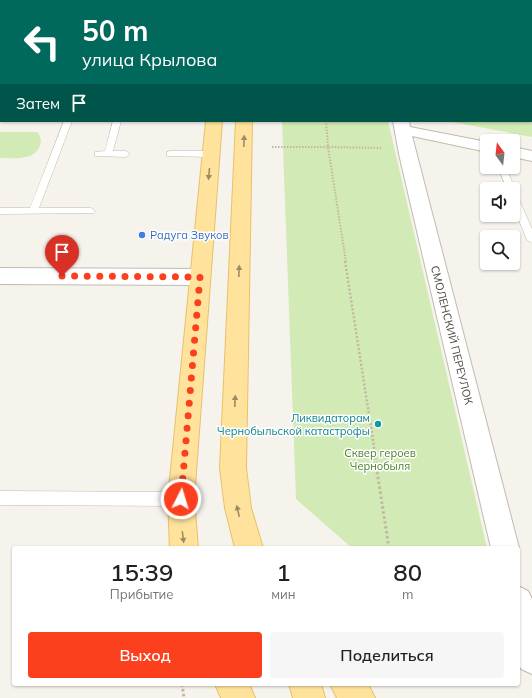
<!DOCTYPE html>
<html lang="ru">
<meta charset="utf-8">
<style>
body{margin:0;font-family:Mulish,sans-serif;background:#f6f6f6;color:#202124;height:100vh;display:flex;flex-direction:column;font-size:15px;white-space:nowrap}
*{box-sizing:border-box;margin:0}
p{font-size:13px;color:#757577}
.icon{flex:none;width:22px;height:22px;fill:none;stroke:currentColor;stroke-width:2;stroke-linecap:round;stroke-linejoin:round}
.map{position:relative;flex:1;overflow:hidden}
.drawer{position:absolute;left:12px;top:546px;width:508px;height:140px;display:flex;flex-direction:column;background:#fff;border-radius:4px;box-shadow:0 1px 3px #0004}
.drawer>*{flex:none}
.banner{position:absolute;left:0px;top:0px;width:532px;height:122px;box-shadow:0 1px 3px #0004;background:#00695c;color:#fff;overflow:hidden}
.needle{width:26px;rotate:345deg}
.buttons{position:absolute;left:480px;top:134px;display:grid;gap:8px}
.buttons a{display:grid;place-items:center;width:40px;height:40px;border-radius:4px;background:#fff;box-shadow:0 1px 3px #0004;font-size:20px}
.pin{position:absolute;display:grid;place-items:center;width:34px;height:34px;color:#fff;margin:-41px -17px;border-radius:50% 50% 50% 0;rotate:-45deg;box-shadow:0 0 4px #0007}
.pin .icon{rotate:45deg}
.me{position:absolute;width:44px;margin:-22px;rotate:5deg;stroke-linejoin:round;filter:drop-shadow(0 0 3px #0008)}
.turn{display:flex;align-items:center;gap:14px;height:84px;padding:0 16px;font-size:18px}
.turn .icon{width:52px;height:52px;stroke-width:2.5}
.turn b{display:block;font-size:28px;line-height:34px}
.then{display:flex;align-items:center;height:38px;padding:0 16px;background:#0003;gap:8px;font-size:15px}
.eta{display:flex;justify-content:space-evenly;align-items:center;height:68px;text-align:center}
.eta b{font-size:24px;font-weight:600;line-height:28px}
.action{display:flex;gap:8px;margin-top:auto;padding:8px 16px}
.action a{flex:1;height:46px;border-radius:4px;background:#fc3f1d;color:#fff;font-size:16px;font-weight:600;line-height:46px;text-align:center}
.action a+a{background:#f6f6f6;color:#202124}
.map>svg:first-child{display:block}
</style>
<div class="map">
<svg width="532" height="698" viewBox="0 0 532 698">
<rect width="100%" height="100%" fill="#f6f3ec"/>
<path fill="#d2eab5" d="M532 0V137L447 121H531V1H384Z
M282 121H388L487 548H352L296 499Z
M0 132H37C46 141 38 155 26 157 18 159 8 158 0 158Z"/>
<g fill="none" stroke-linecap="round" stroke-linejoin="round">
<g stroke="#c2bbae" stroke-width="1">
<path id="lane" d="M0 51H1V55H0Z
M64 121H72L39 208H91L95 211 94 213 0 214V208H30Z
M113 121H121L113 151H126L130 154 126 157 95 156V152L105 151Z
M170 151H211L215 154 211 157 167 156V152Z
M498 167H506L515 189 514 191 513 189H507Z
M513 192 517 195 532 229V243L527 240 513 206Z
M0 491 181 492 186 494 188 499 186 504 181 506 0 505Z"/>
</g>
<g stroke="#c2bbae" stroke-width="2">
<path id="street" d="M366 0H378L379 1H367Z
M393 121H409L410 127 487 142V152L412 136 519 548 518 550V548H491L399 154Z
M513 147 532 151V161L513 157Z
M0 268 200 269 207 272 210 277 207 282 200 285 0 284Z
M518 586 528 591 532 599V674L521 669 518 662Z"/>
</g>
<g stroke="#e6c16a" stroke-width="2">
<path id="primary" d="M6 0H180L181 1H5Z
M242 0H254V1H242Z
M206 121H222L194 499 198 548H170L168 499Z
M236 121H252L246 468 251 508 263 548H235L225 508 220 468Z
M215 684H249L255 698H221Z
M289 684H321L325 698H293Z
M330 684H368L375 698H337Z"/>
</g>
<path stroke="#c4b79f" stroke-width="2" stroke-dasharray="1.5 1.5" stroke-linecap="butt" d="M272 147H328L326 121
M346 262 328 147 381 148"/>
<path stroke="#c4b79f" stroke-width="2.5" stroke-dasharray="2 2" stroke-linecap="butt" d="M345 261 375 453"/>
<path stroke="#c4b79f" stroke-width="3" stroke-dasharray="2.5 2.5" stroke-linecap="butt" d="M374 452 389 548
M182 684 184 698"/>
<use href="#lane" fill="#fff" fill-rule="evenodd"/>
<use href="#street" fill="#fff" fill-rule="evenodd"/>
<use href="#primary" fill="#ffe39c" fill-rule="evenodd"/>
</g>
<defs><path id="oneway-solid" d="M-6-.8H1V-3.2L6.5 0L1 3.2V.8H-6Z"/></defs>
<g fill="#9c8c66">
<use href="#oneway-solid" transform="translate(244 141) rotate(-88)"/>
<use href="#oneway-solid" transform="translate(209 174) rotate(95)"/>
<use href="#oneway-solid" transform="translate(239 271) rotate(-88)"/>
<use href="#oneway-solid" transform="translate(235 401) rotate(-88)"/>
<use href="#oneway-solid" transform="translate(238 511) rotate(-102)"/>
<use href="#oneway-solid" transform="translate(183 537) rotate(83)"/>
</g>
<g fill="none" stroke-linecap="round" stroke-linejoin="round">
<path stroke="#fc3f1d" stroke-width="7" stroke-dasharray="0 12.6" d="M62 276 200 277 181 499"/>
</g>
<circle fill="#3f7fe0" stroke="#fff" stroke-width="1.5" cx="142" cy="235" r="4"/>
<circle fill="#0f9aa8" stroke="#fff" stroke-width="1.5" cx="378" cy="424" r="4"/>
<g text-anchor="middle" stroke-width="3" stroke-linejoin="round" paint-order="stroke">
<g font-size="11" fill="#366cbe" stroke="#fff" text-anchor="start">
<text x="150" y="239">Радуга Звуков</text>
</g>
<g font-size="11" fill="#4b4439" stroke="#fff">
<text transform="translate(452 335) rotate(76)" y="4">СМОЛЕНСКИЙ ПЕРЕУЛОК</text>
</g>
<g font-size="11" fill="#0d838f" stroke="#fff" text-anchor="end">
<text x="370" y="422">Ликвидаторам<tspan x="370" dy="13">Чернобыльской катастрофы</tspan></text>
</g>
<g font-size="11" fill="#4a7f2a" stroke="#fff">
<text x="380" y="457">Сквер героев<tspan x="380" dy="13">Чернобыля</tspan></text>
</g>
</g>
</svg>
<div class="buttons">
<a><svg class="needle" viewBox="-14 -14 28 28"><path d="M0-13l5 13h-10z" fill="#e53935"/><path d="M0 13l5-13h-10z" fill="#757577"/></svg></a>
<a><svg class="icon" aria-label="sound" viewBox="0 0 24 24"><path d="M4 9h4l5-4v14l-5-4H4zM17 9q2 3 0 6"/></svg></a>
<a><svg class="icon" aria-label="search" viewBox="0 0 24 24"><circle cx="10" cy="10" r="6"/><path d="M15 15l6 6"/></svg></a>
</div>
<div class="pin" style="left:62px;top:276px;background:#d93025"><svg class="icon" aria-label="arrive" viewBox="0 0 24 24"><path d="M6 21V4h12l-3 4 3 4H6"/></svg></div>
<svg class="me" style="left:181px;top:499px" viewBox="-20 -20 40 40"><circle r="17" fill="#fc3f1d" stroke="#fff" stroke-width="3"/><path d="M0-11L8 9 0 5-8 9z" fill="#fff"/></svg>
<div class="banner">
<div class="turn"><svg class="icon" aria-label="left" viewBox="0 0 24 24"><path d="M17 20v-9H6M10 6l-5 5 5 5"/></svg><div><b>50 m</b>улица Крылова</div></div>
<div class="then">Затем<svg class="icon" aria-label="arrive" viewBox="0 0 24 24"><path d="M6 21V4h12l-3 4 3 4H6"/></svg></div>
</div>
<section class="drawer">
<div class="eta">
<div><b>15:39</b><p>Прибытие</p></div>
<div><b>1</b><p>мин</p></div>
<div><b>80</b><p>m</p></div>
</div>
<div class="action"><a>Выход</a><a>Поделиться</a></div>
</section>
</div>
